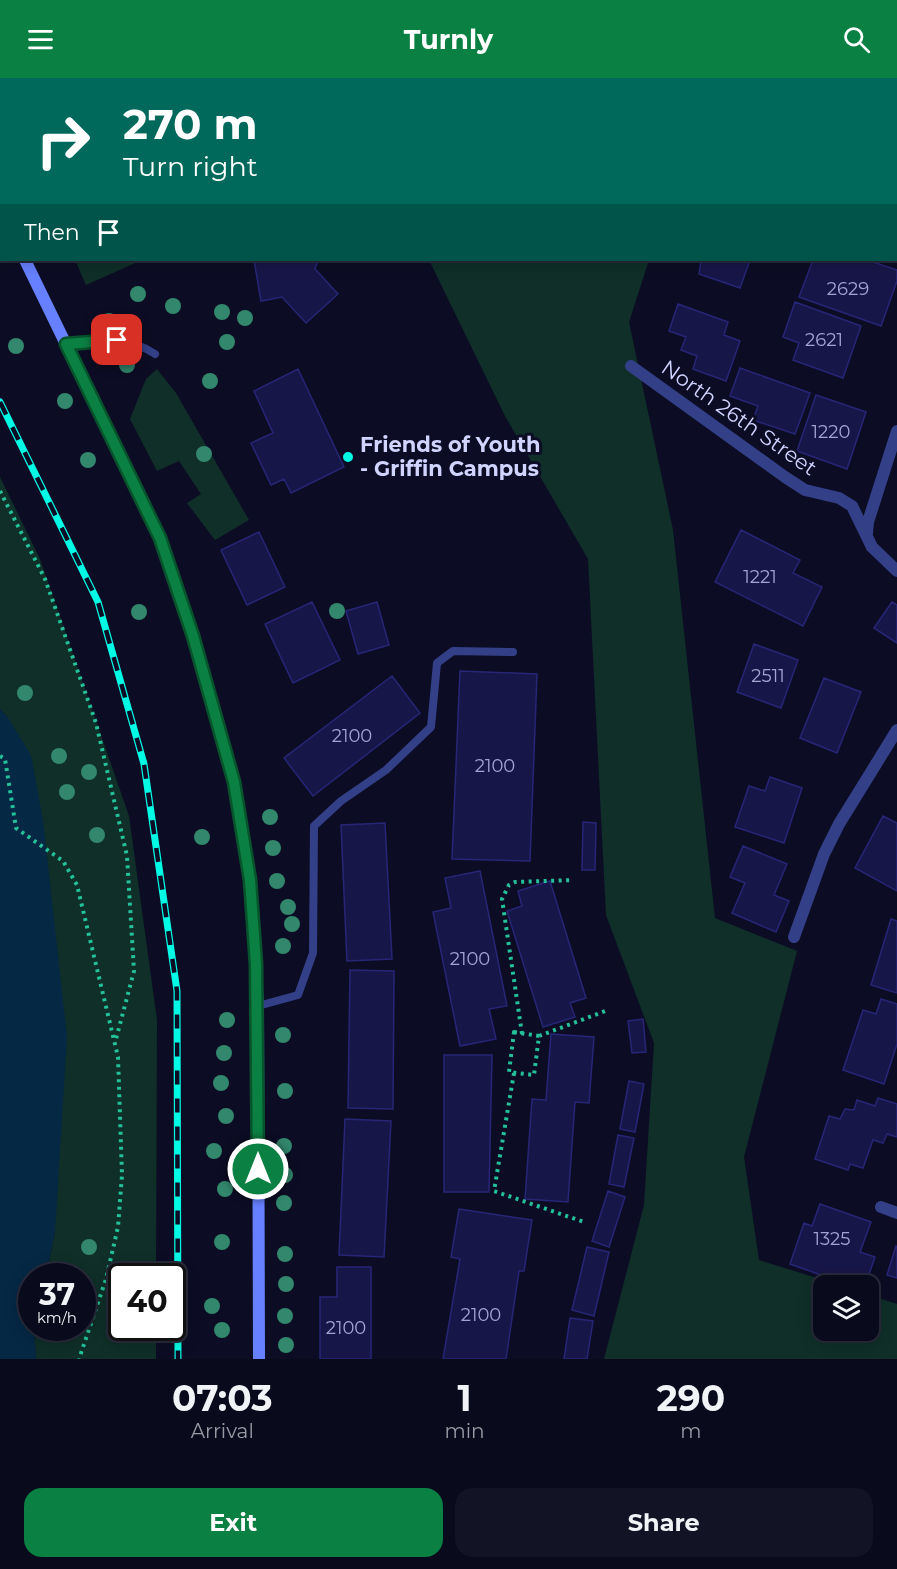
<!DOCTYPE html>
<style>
body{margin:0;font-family:Montserrat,sans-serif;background:#121325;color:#f1f3f6;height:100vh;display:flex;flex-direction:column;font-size:22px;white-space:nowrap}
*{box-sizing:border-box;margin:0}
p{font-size:20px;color:#999aa3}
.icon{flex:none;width:33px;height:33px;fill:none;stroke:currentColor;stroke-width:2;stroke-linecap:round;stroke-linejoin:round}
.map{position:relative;height:1281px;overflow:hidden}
.details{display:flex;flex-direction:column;background:#090a1c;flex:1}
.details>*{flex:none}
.hud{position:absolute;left:0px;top:0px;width:897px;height:183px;box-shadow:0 3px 15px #0003,0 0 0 2px #292b3b;background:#00695c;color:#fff;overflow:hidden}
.fabs{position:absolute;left:813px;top:1197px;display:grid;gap:12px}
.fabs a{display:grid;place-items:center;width:66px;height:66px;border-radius:12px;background:#090a1c;box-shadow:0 3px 15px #0003,0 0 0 2px #292b3b;font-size:30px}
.speed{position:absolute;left:18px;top:1185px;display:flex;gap:12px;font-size:30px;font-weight:700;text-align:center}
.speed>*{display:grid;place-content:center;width:78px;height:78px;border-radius:50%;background:#090a1c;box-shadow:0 3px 15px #0003,0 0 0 2px #292b3b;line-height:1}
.speed small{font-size:15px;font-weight:400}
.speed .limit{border:3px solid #111;border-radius:9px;background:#fff;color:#111}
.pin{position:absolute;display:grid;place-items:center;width:51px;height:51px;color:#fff;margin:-26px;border-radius:12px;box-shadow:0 3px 9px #0006}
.me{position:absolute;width:66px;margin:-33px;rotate:0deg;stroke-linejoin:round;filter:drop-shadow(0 0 4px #0008)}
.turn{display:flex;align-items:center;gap:21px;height:126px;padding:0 24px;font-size:27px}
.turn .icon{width:78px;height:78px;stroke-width:2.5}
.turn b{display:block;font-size:42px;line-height:51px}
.then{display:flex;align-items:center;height:57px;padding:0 24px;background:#0003;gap:12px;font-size:22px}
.eta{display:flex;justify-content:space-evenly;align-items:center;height:102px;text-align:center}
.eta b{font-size:36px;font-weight:700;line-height:42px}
.cta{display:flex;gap:12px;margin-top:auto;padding:12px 24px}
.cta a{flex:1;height:69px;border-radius:18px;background:#0b8043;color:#fff;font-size:24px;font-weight:700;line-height:69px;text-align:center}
.cta a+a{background:#121325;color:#f1f3f6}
header{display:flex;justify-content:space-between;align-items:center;height:78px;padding:0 24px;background:#0b8043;color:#fff;font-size:27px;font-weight:700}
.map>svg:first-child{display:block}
</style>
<header><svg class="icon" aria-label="menu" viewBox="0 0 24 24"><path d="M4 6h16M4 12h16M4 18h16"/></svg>Turnly<svg class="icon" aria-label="search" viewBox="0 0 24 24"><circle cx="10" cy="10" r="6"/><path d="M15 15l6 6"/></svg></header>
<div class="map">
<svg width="897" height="1281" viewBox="0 0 897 1281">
<rect width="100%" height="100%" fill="#0c0d25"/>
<path fill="#0f2f28" d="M155 0H526L151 1Z
M75 182H142L86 207Z
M429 182H649L629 244 673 452 715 840 797 873 744 1079 759 1182 839 1207 824 1208V1252H868L869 1217 897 1226V1281H604L644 1127 654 965 606 837 588 481 505 338Z
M157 291 176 315 249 442 215 462 187 425 201 416 179 383 157 393 130 341 146 301Z
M0 399 40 481 129 738 157 942 156 1198H122V1250H156V1281H36L34 1250H82V1198H46L55 1154 8 640 0 631Z"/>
<path fill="#052845" d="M0 631 8 640 31 677 43 742 67 959 55 1154 46 1198H32V1250H34L36 1281H0Z"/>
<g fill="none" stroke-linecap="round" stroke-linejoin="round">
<path stroke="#052845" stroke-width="7" d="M337 2 339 0"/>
</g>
<path fill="#171648" stroke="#272676" stroke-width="1.5" d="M41 0H93L94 2H41Z
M603 0H644L638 2Z
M795 0H840L794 2Z
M849 0H896V3Z
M896 124 897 125V183L892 182H896Z
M254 182H318L315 191 338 216 306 245 282 219 261 223Z
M701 182H750L740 210 699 196Z
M813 182H867L897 192V203L881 248 799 219Z
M795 224 861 248 843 300 793 282 799 265 783 259Z
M678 226 728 244 724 257 740 263 726 303 693 291 697 278 681 272 686 259 669 253Z
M740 290 810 315 795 356 753 342 758 328 730 318Z
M298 291 344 389 291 415 284 401 271 407 251 365 273 355 254 313Z
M816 317 866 334 847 391 797 373Z
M741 452 800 482 793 495 822 509 803 548 715 504Z
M259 454 285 509 247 527 221 472Z
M312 524 340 582 293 605 265 546Z
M377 524 389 567 358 576 346 533Z
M892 524 897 527V565L874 550Z
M754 566 798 582 781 630 737 614Z
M460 593 537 596 530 783 452 781Z
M392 598 420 635 313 718 284 680Z
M824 600 861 614 837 675 800 660Z
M770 699 802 710 784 765 735 749 749 708 765 713Z
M883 738 897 745V813L855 790Z
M583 744 596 745 595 792H582Z
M385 745 392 881 347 883 341 747Z
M743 768 787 786 774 817 789 823 776 854 732 835 745 805 730 799Z
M480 793 507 928 489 931 496 961 460 968 433 834 451 830 445 800Z
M550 803 586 920 570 925 575 939 543 949 507 833 522 828 518 813Z
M891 841 897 843V915L871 907Z
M350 892 394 893 393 1031 348 1030Z
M881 921 897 926V966L884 1006 843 992 863 932 876 936Z
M643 941 646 974 632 975 628 943Z
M551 956 594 959 589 1025 575 1024 568 1124 525 1121 532 1021 546 1022Z
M444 977H492L489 1114H444Z
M629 1003 644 1006 635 1054 620 1051Z
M878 1020 897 1026V1059L887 1056 883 1065 873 1062 863 1090 850 1086 848 1092 815 1081 829 1038 840 1041 845 1031 854 1032 857 1022 875 1028Z
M345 1041 391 1043 384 1179 339 1177Z
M618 1057 634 1060 624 1109 609 1106Z
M608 1113 625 1119 609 1169 592 1163Z
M820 1126 871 1144 860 1174 875 1179 865 1208H852L790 1186 804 1145 812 1148Z
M459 1131 532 1142 524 1193H519L506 1281H443L460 1181 451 1179Z
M896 1168 897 1169V1200L887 1197Z
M587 1169 609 1174 594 1238 572 1232Z
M337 1189H371V1281H320V1219H337Z
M570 1240 593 1243 587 1281H564Z"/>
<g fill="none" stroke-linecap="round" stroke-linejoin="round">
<path stroke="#23c099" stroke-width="4" stroke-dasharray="3 4.5" stroke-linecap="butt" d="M0 413 45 501 96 645 127 778 134 893 115 965
M0 678 5 681 16 750 63 783 77 807 118 979 122 1097 118 1149 106 1201 79 1281
M514 954 539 958 534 997 509 994Z
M522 956 502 821 509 807 515 804 573 802
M539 958 608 932
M514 995 494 1113 584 1144"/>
<path stroke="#334088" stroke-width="8" d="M67 266C100 263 126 257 155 276
M258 928 298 917 313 875 314 748 341 723 386 692 431 649 437 585 453 573 513 574"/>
<path stroke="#334088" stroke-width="12" d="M719 0 720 2
M896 87H897
M631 288 785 399 805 412 839 420 852 428 872 469 897 493
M867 455 868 444 897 353
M794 859 824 776 839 746 897 652
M881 1129 897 1135"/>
<path stroke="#6780ff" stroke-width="12" d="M0 132 2 135
M25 182 160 460 193 558 234 704 250 802 258 928 259 1281"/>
<g stroke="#00fbe5" stroke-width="7">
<path id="rail" d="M0 324 98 524 144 686 177 913 178 1281"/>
</g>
<use href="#rail" stroke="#0c0d25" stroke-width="4.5" stroke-dasharray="14" stroke-linecap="butt"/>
</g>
<g fill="#32876c">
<circle cx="138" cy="216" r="8"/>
<circle cx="173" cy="228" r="8"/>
<circle cx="222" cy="234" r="8"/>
<circle cx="245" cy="240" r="8"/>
<circle cx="109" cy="243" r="8"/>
<circle cx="227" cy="264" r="8"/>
<circle cx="16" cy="268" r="8"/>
<circle cx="127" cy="287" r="8"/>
<circle cx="210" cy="303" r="8"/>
<circle cx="65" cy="323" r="8"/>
<circle cx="204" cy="376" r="8"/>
<circle cx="88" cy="382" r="8"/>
<circle cx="337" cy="533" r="8"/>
<circle cx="139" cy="534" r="8"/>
<circle cx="25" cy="615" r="8"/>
<circle cx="59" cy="678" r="8"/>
<circle cx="89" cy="694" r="8"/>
<circle cx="67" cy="714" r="8"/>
<circle cx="270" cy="739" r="8"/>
<circle cx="97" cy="757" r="8"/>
<circle cx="202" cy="759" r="8"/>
<circle cx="273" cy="770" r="8"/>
<circle cx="277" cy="803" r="8"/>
<circle cx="288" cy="829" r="8"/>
<circle cx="292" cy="846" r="8"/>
<circle cx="283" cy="868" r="8"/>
<circle cx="227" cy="942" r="8"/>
<circle cx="283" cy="957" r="8"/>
<circle cx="224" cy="975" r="8"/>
<circle cx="221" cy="1005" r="8"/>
<circle cx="285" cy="1013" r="8"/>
<circle cx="226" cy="1038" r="8"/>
<circle cx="284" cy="1068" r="8"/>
<circle cx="214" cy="1073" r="8"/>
<circle cx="285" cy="1097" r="8"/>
<circle cx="225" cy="1111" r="8"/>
<circle cx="284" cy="1125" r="8"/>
<circle cx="222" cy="1164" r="8"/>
<circle cx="89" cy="1169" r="8"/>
<circle cx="285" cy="1176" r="8"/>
<circle cx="286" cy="1206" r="8"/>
<circle cx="212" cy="1228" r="8"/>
<circle cx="285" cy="1238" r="8"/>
<circle cx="222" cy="1252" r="8"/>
<circle cx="286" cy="1267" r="8"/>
</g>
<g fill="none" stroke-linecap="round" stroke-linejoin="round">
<g stroke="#07532c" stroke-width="15">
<path id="route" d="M117 262 66 266 160 460 193 558 234 704 250 802 256 886 258 1091"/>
</g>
<use href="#route" stroke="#0b8043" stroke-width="10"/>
</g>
<circle fill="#00fbe5" stroke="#0c0d25" stroke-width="2" cx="348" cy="379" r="6"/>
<g text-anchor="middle" stroke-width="6" stroke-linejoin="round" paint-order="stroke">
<g font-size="18" fill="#a2a4d1">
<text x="848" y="217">2629</text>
<text x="824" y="268">2621</text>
<text x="831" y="360">1220</text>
<text x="760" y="505">1221</text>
<text x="768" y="604">2511</text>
<text x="352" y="664">2100</text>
<text x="495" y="694">2100</text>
<text x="470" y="887">2100</text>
<text x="832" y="1167">1325</text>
<text x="481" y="1243">2100</text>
<text x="346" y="1256">2100</text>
</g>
<g font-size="21" fill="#d0d4ff" stroke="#0c0d25">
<text transform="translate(739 340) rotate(35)" y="7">North 26th Street</text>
</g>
<g font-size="21" font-weight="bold" fill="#d0d4ff" stroke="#0c0d25" text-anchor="start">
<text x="360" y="374">Friends of Youth<tspan x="360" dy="24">- Griffin Campus</tspan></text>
</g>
</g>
</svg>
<div class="fabs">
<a><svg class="icon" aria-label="layers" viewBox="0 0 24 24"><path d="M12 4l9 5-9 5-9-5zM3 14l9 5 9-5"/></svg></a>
</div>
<div class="speed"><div>37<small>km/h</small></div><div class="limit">40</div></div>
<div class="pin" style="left:117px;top:262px;background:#d93025"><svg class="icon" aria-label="arrive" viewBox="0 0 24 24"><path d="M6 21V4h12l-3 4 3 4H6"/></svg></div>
<svg class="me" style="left:258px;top:1091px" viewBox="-20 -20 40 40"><circle r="17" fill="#0b8043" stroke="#fff" stroke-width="3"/><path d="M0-11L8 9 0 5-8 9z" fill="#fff"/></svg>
<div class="hud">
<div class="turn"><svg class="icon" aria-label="right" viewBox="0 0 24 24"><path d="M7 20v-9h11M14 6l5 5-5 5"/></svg><div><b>270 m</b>Turn right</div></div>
<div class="then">Then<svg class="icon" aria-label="arrive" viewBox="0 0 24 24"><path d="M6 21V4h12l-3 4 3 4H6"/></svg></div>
</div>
</div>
<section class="details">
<div class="eta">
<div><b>07:03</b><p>Arrival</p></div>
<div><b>1</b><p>min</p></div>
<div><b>290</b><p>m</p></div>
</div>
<div class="cta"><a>Exit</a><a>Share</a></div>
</section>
